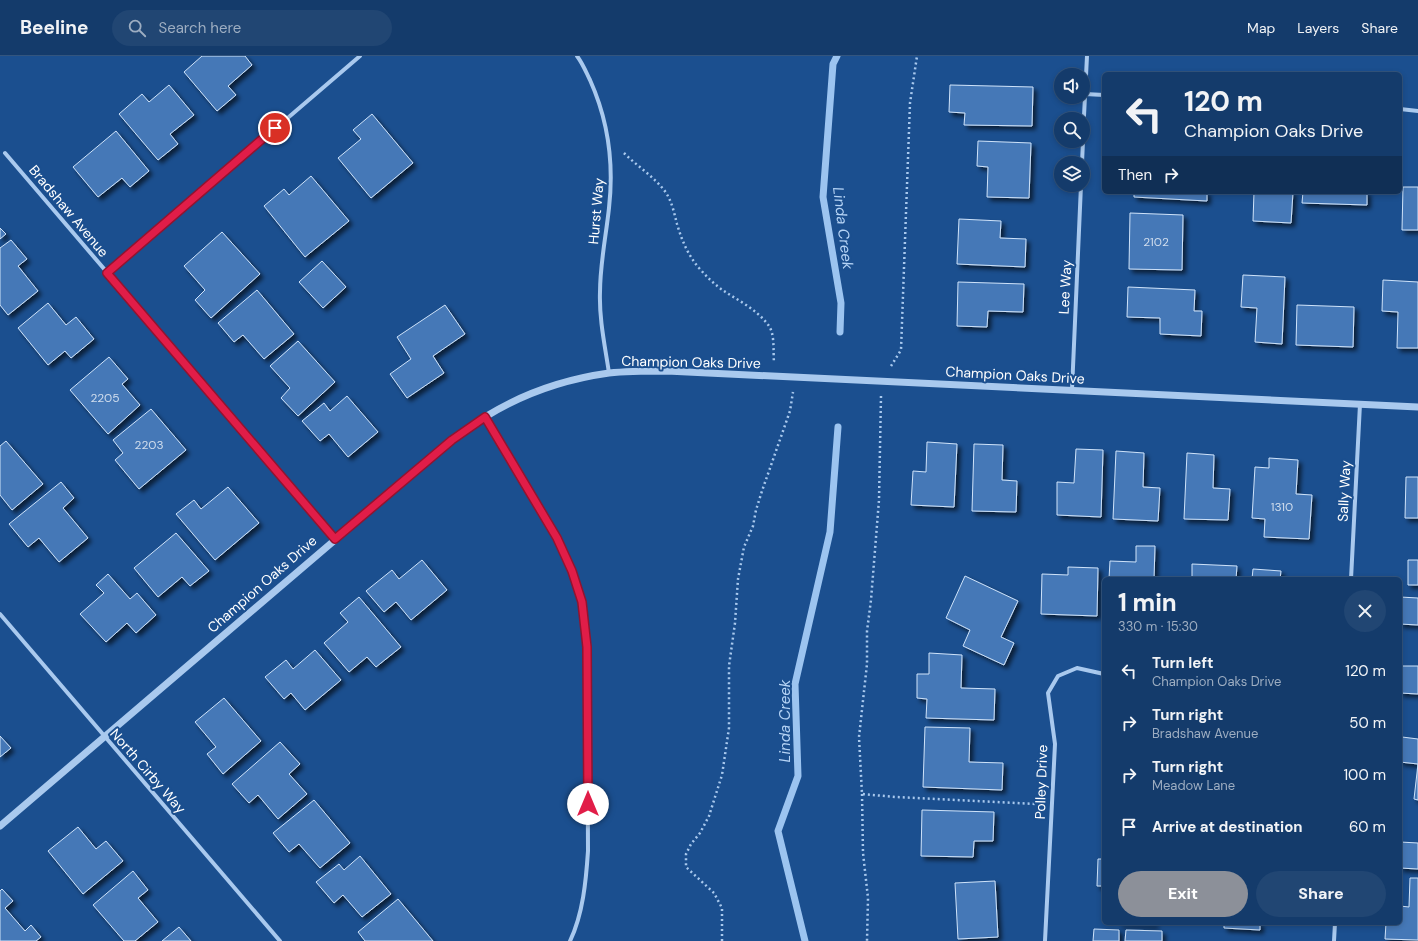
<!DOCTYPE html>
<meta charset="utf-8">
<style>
body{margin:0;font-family:"DM Sans",sans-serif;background:#214673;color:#f1f3f6;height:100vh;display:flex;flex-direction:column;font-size:15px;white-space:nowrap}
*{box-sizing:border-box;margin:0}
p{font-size:13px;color:#9dadc1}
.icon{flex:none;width:22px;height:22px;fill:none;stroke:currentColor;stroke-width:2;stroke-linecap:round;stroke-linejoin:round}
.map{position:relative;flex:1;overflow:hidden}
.drawer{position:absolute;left:1102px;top:521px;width:300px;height:348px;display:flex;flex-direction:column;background:#143b6b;border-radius:6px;box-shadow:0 2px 6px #0003,0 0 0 1px #33557e}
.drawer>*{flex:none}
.hud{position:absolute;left:1102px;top:16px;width:300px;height:122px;border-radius:6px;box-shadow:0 2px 6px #0003,0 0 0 1px #33557e;background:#143b6b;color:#f1f3f6;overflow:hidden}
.tools{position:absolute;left:1054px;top:12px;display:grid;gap:8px}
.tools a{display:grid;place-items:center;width:36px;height:36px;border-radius:50%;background:#143b6b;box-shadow:0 2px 6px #0003,0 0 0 1px #33557e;font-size:20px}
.pin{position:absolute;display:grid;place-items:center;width:34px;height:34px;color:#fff;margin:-17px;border:2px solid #fff;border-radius:50%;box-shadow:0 1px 4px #0007}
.me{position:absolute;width:44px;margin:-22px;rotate:0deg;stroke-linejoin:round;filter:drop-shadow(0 0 3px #0008)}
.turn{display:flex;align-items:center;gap:14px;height:84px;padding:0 16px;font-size:18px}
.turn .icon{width:52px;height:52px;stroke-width:2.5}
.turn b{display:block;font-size:28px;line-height:34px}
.then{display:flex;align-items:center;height:38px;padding:0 16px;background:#0003;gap:8px;font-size:15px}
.round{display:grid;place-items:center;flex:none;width:42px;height:42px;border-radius:21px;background:#214673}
.head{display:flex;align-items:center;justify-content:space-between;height:68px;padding:0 16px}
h1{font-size:24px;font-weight:800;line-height:30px}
.action{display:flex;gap:8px;margin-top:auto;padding:8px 16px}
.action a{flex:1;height:46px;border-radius:24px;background:#8c9099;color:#fff;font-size:16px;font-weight:800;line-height:46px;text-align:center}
.action a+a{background:#214673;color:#f1f3f6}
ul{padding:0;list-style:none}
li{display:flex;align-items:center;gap:12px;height:52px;padding:0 16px}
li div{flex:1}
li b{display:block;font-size:15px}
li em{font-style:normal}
header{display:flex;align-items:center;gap:24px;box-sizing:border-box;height:56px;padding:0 20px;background:#143b6b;border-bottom:1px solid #33557e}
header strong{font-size:19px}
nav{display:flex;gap:22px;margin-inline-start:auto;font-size:14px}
.search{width:280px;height:36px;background:#214673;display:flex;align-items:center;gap:10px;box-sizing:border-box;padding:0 14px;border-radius:22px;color:#9dadc1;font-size:15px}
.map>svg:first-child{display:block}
</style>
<header>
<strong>Beeline</strong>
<div class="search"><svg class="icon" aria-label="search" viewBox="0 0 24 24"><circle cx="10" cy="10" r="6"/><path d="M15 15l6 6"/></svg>Search here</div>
<nav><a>Map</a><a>Layers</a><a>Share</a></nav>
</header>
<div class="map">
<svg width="1418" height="885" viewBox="0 0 1418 885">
<defs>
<filter id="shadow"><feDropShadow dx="3.5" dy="3.5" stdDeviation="2" flood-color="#0009"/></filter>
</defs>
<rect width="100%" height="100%" fill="#1b4f8f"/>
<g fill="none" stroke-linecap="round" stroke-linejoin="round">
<path stroke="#9cc4f0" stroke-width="7" d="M837 0 833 8 823 141 841 247 840 276
M805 885 778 775 798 720 795 628 830 476 838 371"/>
</g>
<path fill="#4478b7" stroke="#cfe3fa" filter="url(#shadow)" d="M202 0H245L252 9 228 30 236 39 217 55 184 16Z
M169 29 194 59 170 78 178 88 158 104 119 58 142 38 149 46Z
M950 29 1033 31 1032 70 964 69 965 57 949 56Z
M372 58 413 107 371 142 338 102 361 83 353 74Z
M116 75 149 115 130 131 122 122 98 141 73 111Z
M978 85 1031 87 1029 142 987 141 988 111 977 110Z
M311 120 349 165 305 201 264 150 284 133 289 139Z
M1403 131H1418V174H1402Z
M1134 136H1207V145L1134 141Z
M1254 136H1293L1291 167 1253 165Z
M1303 136H1367V149L1302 147Z
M1130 157 1183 159 1182 214 1129 213Z
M959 163 1001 165 1000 182 1026 183 1025 211 957 208Z
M0 172 6 178 0 183Z
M222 176 260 218 211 262 195 244 205 234 184 210Z
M11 184 27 203 18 210 38 235 8 259 0 249V192Z
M322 205 346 231 323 252 299 226Z
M1243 219 1285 221 1282 288 1255 286 1257 252 1241 251Z
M1383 224 1418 226V292H1397L1398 256 1382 255Z
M958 226 1024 228 1023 256 988 255 987 271 957 270Z
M1128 231 1195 234 1194 255H1202L1201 280 1160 278V262L1127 261Z
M257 234 294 278 264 303 243 279 234 286 218 267Z
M48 247 66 269 76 261 94 283 71 302 65 295 48 309 18 272Z
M445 249 465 278 433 300 444 317 407 342 390 318 411 303 397 281Z
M1297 249 1354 251 1353 291 1296 289Z
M298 285 335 326 298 360 281 342 290 332 270 310Z
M109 301 128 323 122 328 140 349 108 378 70 334Z
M347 340 378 376 348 401 329 378 320 385 302 365 324 347 330 355Z
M151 353 186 394 139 433 115 404 123 397 113 384Z
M6 385 43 428 12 454 0 439V390Z
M927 386 957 388 954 451 911 449 913 415 926 416Z
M974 388 1003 389 1002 424 1017 425 1016 456 972 455Z
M1076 393 1103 394 1101 461 1057 459V426L1074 427Z
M1116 395 1144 397 1143 431 1160 432 1158 465 1113 463Z
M1187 397 1214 399 1213 432 1230 433 1228 464 1184 463Z
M1269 402 1298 404 1296 438 1312 439 1309 483 1264 481 1265 463 1252 462 1255 411 1269 412Z
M1406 421H1418V462H1405Z
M61 426 74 442 63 452 88 482 59 506 39 482 28 491 9 468Z
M228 431 259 467 215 504 176 458 194 444 201 453Z
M176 477 209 515 190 530 182 521 158 541 134 512Z
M1136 490H1155L1154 523H1109L1110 505 1136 506Z
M422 504 447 534 411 564 396 546 384 556 366 535 392 514 399 523Z
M1408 504H1418V529H1408Z
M1192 508 1237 510 1236 523H1192Z
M1068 511 1098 512 1097 560 1041 558 1042 518 1068 519Z
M1253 513 1281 515 1280 523H1252Z
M108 518 130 543 137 537 156 559 136 577 127 567 106 586 80 558 104 537 96 529Z
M965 520 1018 545 1001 581 1014 587 1004 609 963 590 970 574 946 562Z
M359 541 401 591 376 611 367 601 349 616 324 587 348 566 340 557Z
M1400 541 1418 542V569L1400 568Z
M315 594 341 624 305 654 291 637 284 643 265 621 286 604 293 613Z
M929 597 962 599 961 632 995 633 994 664 926 662 927 643 917 642V618H929Z
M1400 610H1418V638L1400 637Z
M224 642 261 685 223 718 207 698 216 691 195 666Z
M925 671 970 672 969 706 1003 707 1002 734 923 731Z
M0 680 11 692 0 701Z
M1402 681 1418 683V744L1414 743 1418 708 1400 706Z
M280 686 300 708 289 718 307 738 278 763 258 739 249 747 232 728Z
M314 744 350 787 320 812 299 788 289 796 273 777Z
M922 754 994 756 993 785H974L973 801 921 800Z
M78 771 96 793 106 785 123 805 83 838 48 795Z
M1400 786 1418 787V813L1400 812Z
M360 800 391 838 362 861 343 839 334 847 316 826 339 808 344 814Z
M1098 803H1104V830H1097Z
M133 815 148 834 138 842 158 866 135 885H124L93 849Z
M1410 822H1418V884L1385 883 1386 867H1400V850L1409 851Z
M995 825 998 881 958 883 955 827Z
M2 833 13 845 5 852 25 875 31 869 41 881 36 885H0V835Z
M398 843 433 885H365L358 876Z
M1119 867H1155V869L1119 868Z
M1224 867H1260V874L1224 872Z
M179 871 191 885H162Z
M1094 873 1119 874V885H1093Z
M1126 874 1162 875V885H1125Z"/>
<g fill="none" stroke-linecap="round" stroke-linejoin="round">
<path stroke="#a9c9ee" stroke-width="2.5" stroke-dasharray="2 3" stroke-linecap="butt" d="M624 97C637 110 653 120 664 134 672 144 674 157 677 168 682 185 688 199 699 212 706 220 712 226 721 233 737 244 757 253 769 270 775 279 773 295 774 306
M891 310 901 294 910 47 917 0
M881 340 879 444 871 544 867 575V608L859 681 862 738 896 741 1037 748
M862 738 863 797 868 842 867 885
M722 885V852L714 837 686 811V798L691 788 700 777 709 760 722 719 729 672V610L735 567 738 523 744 491 753 470 756 454 762 435 790 355 793 336"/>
<path stroke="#a9c9ee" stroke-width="4" d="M577 0C583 8 586 16 590 24 608 64 614 108 609 152 606 180 600 208 600 236 599 263 605 290 609 317
M1085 38 1104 39
M1400 53 1418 55
M1083 80 1087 0
M5 97 335 483
M1082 107 1083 85
M107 217 360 0
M1072 334 1081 129
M485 361 557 481 573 515 582 546 587 591 588 795C586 825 583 858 570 885
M1351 523 1360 348
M0 558 280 885
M1045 885 1055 688 1048 637 1058 620 1077 612 1104 618
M1334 885 1335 867"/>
<path stroke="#a9c9ee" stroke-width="7" d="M0 770 452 384C463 376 474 368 485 361 522 338 566 323 609 317 628 315 647 315 667 315L1418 351"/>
</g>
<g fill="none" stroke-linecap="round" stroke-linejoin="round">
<g stroke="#92132f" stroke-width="10">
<path id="route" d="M275 72 107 217 335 483 452 384 485 361 557 482 572 515 582 546 587 591 588 748"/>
</g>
<use href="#route" stroke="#e11d48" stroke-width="7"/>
</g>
<g text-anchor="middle" stroke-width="4" stroke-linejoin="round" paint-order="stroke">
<g font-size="12" fill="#d0dded">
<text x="1156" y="190">2102</text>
<text x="105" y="346">2205</text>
<text x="149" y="393">2203</text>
<text x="1282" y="455">1310</text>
</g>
<g font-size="14" fill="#fff" stroke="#1b4f8f">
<text transform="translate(69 155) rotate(50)" y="5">Bradshaw Avenue</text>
<text transform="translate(596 155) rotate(-85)" y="5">Hurst Way</text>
<text transform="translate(1065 231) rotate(-87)" y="5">Lee Way</text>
<text transform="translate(691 306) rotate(1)" y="5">Champion Oaks Drive</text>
<text transform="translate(1015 319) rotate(3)" y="5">Champion Oaks Drive</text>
<text transform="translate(1344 435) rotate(-87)" y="5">Sally Way</text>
<text transform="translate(262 528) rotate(-41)" y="5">Champion Oaks Drive</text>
<text transform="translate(148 715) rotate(49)" y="5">North Cirby Way</text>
<text transform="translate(1041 726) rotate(-88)" y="5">Polley Drive</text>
</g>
<g font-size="15" font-style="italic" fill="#b5d3f5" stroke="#1b4f8f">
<text transform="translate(843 172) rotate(83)" y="5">Linda Creek</text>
<text transform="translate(785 665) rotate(-90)" y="5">Linda Creek</text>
</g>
</g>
</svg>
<div class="tools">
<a><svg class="icon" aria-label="sound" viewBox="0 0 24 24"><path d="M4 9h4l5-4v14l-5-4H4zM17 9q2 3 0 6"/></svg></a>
<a><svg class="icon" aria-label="search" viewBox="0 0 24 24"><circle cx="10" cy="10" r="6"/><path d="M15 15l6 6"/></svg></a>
<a><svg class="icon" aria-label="layers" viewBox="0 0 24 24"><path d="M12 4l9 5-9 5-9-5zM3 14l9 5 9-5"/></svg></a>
</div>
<div class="pin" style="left:275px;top:72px;background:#d93025"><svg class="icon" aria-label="arrive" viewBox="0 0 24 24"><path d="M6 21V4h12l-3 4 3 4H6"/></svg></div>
<svg class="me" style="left:588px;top:748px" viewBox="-20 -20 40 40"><circle r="19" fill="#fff"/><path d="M0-13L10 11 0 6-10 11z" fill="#e11d48"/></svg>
<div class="hud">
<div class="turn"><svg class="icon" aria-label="left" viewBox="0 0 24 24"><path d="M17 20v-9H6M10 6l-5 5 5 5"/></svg><div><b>120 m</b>Champion Oaks Drive</div></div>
<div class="then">Then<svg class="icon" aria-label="right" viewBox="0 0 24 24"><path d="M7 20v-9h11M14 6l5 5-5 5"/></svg></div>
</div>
<section class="drawer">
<div class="head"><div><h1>1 min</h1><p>330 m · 15:30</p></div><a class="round"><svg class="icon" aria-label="close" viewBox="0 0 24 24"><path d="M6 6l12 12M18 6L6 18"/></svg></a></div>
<ul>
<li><svg class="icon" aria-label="left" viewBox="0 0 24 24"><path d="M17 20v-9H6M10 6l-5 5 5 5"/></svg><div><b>Turn left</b><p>Champion Oaks Drive</p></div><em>120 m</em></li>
<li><svg class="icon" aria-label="right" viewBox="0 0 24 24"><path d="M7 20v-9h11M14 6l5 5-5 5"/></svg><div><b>Turn right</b><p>Bradshaw Avenue</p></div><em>50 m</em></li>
<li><svg class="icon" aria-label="right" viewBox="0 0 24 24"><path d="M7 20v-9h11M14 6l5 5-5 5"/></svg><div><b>Turn right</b><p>Meadow Lane</p></div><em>100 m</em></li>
<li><svg class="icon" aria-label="arrive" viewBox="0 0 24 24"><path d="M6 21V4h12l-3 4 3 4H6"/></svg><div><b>Arrive at destination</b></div><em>60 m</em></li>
</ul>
<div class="action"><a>Exit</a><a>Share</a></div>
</section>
</div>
